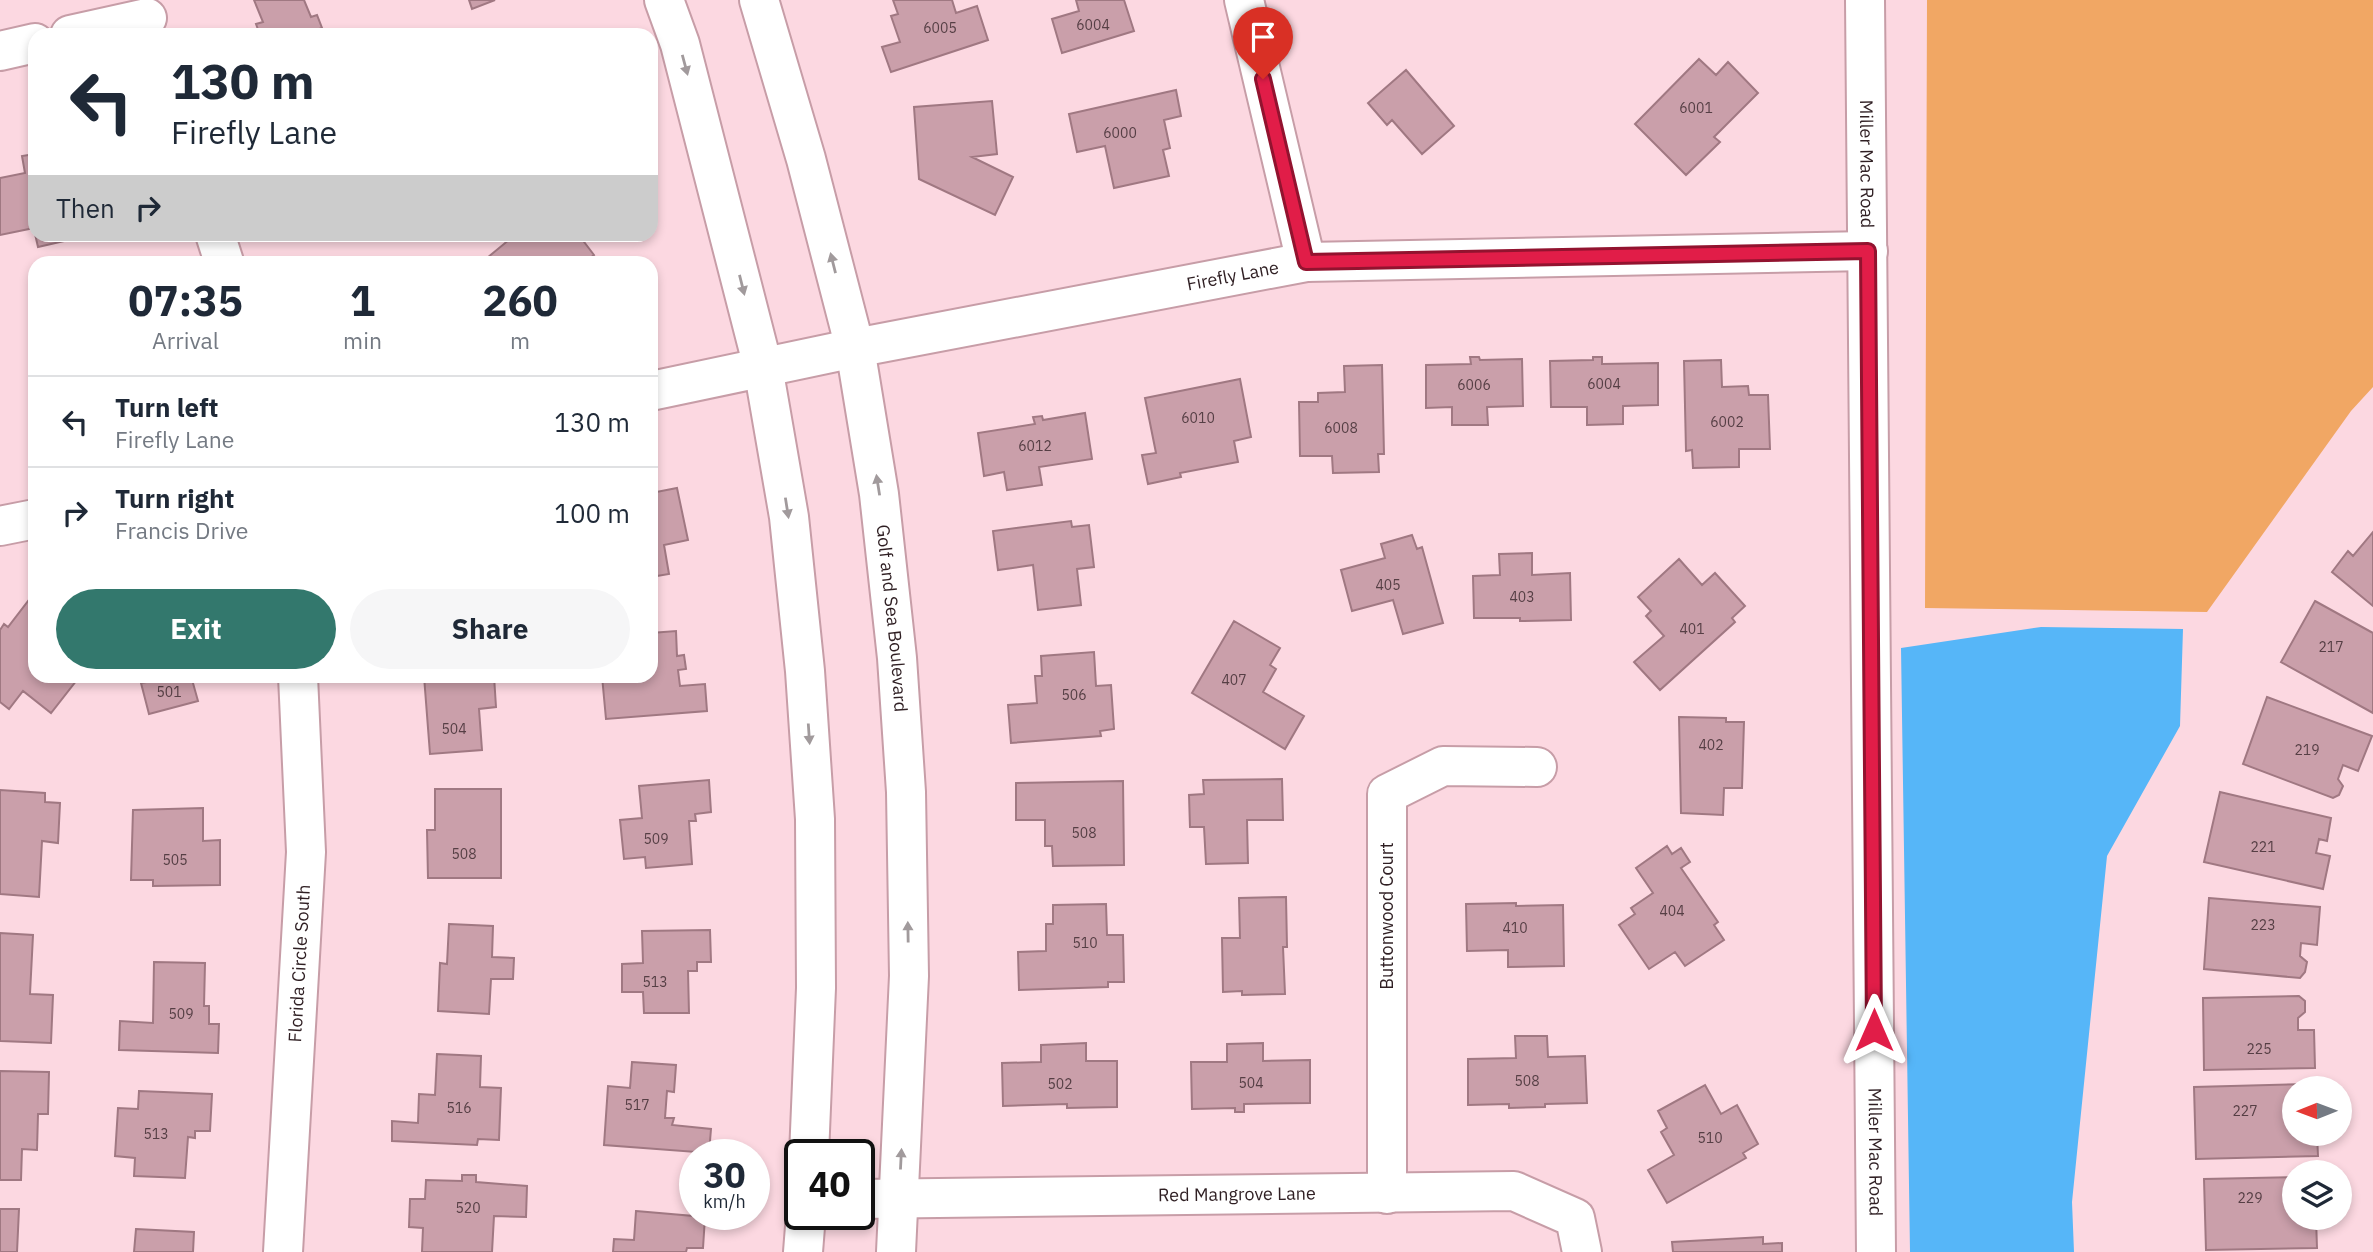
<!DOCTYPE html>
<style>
body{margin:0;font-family:"IBM Plex Sans",sans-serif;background:#f6f6f7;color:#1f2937;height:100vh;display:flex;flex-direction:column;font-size:26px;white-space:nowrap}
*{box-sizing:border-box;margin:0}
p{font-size:23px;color:#747a83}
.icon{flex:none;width:38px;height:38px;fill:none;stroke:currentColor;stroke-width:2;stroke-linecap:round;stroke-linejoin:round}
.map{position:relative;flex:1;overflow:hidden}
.sheet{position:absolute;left:28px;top:256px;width:630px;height:427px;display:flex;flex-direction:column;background:#fff;border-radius:21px;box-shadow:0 4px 10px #0003}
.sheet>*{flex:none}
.banner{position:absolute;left:28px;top:28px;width:630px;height:214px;border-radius:21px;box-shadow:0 4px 10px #0003;background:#fff;color:#1f2937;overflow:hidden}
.needle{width:46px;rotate:269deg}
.buttons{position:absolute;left:2282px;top:1076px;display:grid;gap:14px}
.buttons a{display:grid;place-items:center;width:70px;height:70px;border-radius:50%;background:#fff;box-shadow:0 4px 10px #0003;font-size:35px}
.speed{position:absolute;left:679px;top:1139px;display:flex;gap:14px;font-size:35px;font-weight:700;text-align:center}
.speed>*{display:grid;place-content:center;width:91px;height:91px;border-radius:50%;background:#fff;box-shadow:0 4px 10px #0003;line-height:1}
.speed small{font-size:18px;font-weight:400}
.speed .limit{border:4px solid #111;border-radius:10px;background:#fff;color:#111}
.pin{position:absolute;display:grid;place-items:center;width:60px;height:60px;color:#fff;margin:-72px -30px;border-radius:50% 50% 50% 0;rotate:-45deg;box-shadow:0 0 7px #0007}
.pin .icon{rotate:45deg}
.me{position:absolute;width:77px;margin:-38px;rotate:0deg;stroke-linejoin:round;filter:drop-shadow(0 0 5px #0008)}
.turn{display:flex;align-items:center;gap:24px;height:147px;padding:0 28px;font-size:32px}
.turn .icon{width:91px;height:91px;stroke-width:2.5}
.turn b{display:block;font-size:49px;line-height:60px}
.then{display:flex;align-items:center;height:66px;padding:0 28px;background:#0003;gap:14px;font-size:26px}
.eta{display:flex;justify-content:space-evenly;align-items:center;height:119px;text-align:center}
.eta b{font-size:42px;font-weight:700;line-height:49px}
.button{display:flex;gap:14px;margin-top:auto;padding:14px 28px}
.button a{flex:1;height:80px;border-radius:42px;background:#33786d;color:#fff;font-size:28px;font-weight:700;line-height:80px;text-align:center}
.button a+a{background:#f6f6f7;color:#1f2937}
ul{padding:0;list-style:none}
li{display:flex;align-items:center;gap:21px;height:91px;padding:0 28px;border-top:2px solid #e0e1e3}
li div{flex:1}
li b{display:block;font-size:26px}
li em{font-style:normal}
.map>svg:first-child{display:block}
</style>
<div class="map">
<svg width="2373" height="1252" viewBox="0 0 2373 1252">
<rect width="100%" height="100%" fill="#fcd8e1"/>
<path fill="#f1a764" d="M1927 0H2373V387L2351 411 2207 612 1925 608Z"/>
<path fill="#56b6f8" d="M2041 627 2183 629 2180 726 2107 856 2072 1202 2074 1252H1910L1901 648Z"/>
<path fill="#ca9faa" stroke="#a07882" stroke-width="2" d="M254 0H304L311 17 317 15 322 28 316 30 318 35H260L256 24 263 22Z
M469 0H495L472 9Z
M893 0H952L956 13 977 6 988 40 891 72 882 47 900 42 891 16 898 14Z
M1076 0H1124L1134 31 1062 53 1052 19 1079 11Z
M1699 59 1716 75 1728 62 1758 93 1714 137 1720 142 1686 175 1635 124Z
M1406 70 1454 126 1422 154 1392 120 1387 125 1368 103Z
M1176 90 1181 116 1164 120 1170 148 1163 150 1169 176 1114 188 1105 146 1077 152 1069 114Z
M992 101 997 154 972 157 1013 177 995 215 919 179 914 107Z
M35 154V233L34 228 0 235V178L25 173 22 156Z
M35 234H72L73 239 38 247Z
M516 234H578L594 255 585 262H491L487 258Z
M1470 357H1479L1480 360 1522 359 1523 406 1487 407 1488 425H1452V407L1426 408V365L1471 364Z
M1593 357H1602V364L1658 363V405L1623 406V424L1587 425V407H1551L1550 361 1593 360Z
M1721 360 1722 387 1748 386 1749 395H1768L1770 449H1739V467L1693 468 1692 450 1686 451 1684 361Z
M1382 365 1384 454H1378L1379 472 1333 473 1332 456H1300L1299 402H1318V393L1345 392 1344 366Z
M1240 379 1251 437 1234 441 1238 462 1180 473 1181 477 1148 484 1142 455 1156 453 1145 398Z
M1085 413 1092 459 1039 467 1042 485 1007 490 1004 472 984 476 978 433 1035 424 1033 417 1042 416 1043 420Z
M677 488 688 540 664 545 669 574 651 577V493Z
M1071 521 1072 527 1089 525 1094 567 1077 569 1081 605 1038 610 1033 565 998 570 993 531Z
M2373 532V606L2332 572 2348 551 2353 556Z
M1412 535 1417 549 1422 547 1443 623 1403 634 1393 600 1352 611 1341 570 1385 558 1381 544Z
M1532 553V575L1570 573 1571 620 1520 621V618H1474L1473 576 1500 575 1499 554Z
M1679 559 1702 585 1715 573 1745 606 1732 618 1735 622 1660 690 1634 662 1664 636 1646 616 1651 611 1638 597Z
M35 592V676H80L51 713 23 691 9 709 0 702V630L4 624 8 627Z
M2315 601 2373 633V713L2281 662Z
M1234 621 1280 648 1270 665 1276 669 1263 692 1304 716 1285 749 1192 693Z
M676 631 677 656 684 655 686 669 678 670 680 686 705 684 707 711 606 719 602 676H651V633Z
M1094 652 1096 686 1111 685 1114 729 1100 731 1101 736 1011 743 1008 705 1037 703 1035 676H1042L1041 656Z
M146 676H191L198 701 149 714 141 683 147 682Z
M424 676H494L496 707 479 709 482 750 430 754Z
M2267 697 2372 736 2358 771 2343 765 2338 779 2343 786 2339 795 2333 798 2243 764Z
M1679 717 1726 718V722H1744L1742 788H1724L1723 815 1681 813Z
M1282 779 1283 820H1247L1248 863 1206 864 1204 827H1190L1189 795 1204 794 1203 780Z
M709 780 711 812 695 814 696 821H689L692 864 646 868 645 857 624 859 620 820 642 818 639 786Z
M1123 781 1124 865 1053 866 1052 846H1045V820H1016V783Z
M435 789H501V878H428L427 830H435Z
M0 790 45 793V802L60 803 58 843 42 841 39 897 0 894Z
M2220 792 2331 818 2327 841 2319 839 2316 853 2330 856 2323 889 2204 862Z
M203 808V841L220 840V885L153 886V880H131L133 810Z
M1667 846 1672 854 1681 848 1690 862 1681 868 1718 922 1714 925 1724 940 1685 966 1675 952 1649 969 1619 925 1635 914 1631 908 1653 893 1636 868Z
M1286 897 1287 947H1283L1285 994 1242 995V991L1223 992 1222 938H1240L1239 898Z
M2209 898 2320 907 2317 945 2301 943 2300 956 2307 962 2305 972 2300 978 2204 969Z
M1516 903V906L1563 905 1564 966 1508 967V950L1467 951 1466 904Z
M1106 904 1107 935H1123L1124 982H1108V987L1019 990 1018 952 1046 951V924H1053V905Z
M449 924 493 926 492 957 514 958 513 979H491L489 1014 438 1011 440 963 447 964Z
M710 930 711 962H697V971H688L689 1013H644L643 992H622V964L643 963 642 931Z
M0 933 33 935 30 994 53 995 51 1043 0 1041Z
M154 962 205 963 204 1006H209V1024H219L218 1053 119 1050 120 1021 153 1023Z
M2299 996 2305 1001V1012L2298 1018V1030H2314L2315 1068 2204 1070 2203 998Z
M1515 1036H1547L1548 1057 1585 1056 1587 1103 1545 1104V1107L1509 1108V1104L1468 1105V1059L1516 1058Z
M1086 1043V1061H1117V1107L1067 1108V1104L1003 1106 1002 1063 1041 1062V1045Z
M1263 1043V1061L1310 1060V1103L1244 1104V1112H1235V1108L1192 1109 1191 1062H1227V1044Z
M437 1054 481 1056 480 1087 501 1088 499 1140 478 1139 477 1145 392 1141V1121L418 1123 419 1094 435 1095Z
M632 1062 676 1065 674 1092 667 1091 665 1118H674L672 1125 711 1129 709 1153 604 1145 608 1086 630 1088Z
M0 1071 49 1072 48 1114H38L37 1150 22 1149 21 1180H0Z
M2309 1084V1088H2294V1134H2317L2318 1156 2196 1159 2194 1087Z
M1705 1085 1721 1114 1737 1105 1758 1144 1743 1153 1746 1158 1667 1203 1648 1170 1674 1155 1661 1132 1667 1128 1658 1111Z
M139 1091 212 1094 210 1131H195V1138L188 1137 185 1178 134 1176 135 1158 115 1156 118 1108 138 1109Z
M462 1175H476V1182L527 1186 526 1217 494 1216 492 1252H422L423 1228 409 1227 410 1199H425L426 1180 462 1181Z
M2294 1177V1218H2316L2317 1248 2206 1250 2204 1179Z
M0 1209H19L17 1252H0Z
M636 1211 705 1217 703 1248H687L686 1252H613L614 1239 634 1240Z
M136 1229 194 1232 193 1252H134Z
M1763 1237V1244L1782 1243V1252H1673L1672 1242Z"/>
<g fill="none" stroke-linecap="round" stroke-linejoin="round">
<g stroke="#c79da7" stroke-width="42">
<g id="minor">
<path d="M664 0 680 44 763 367 789 517 805 671 815 819 816 988 809 1155"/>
<path id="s1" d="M759 0 806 159 855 348 879 494 897 658 906 792 909 976 896 1252"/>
<path d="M1244 0 1306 262"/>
<path id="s2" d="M1865 0 1876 1252"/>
<path d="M70 35 147 18"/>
<path d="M0 51 35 43"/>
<path d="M215 234 224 262"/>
<path id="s3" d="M651 391 855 348 1306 262 1868 251"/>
<path d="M0 526 35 519"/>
<path d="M1387 1194V794L1443 766 1537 767"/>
<path id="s4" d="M859 1199 1514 1191 1575 1218 1582 1252"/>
<path id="s5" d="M283 1252 306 852 298 676"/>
<path d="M803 1252 806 1214"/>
</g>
</g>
<use href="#minor" stroke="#fff" stroke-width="38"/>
</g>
<defs><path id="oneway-solid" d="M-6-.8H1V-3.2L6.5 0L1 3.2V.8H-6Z" transform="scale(1.75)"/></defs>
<g fill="#a19a9c">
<use href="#oneway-solid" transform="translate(685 65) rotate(75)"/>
<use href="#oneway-solid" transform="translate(833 263) rotate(-104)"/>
<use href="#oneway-solid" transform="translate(742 285) rotate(76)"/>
<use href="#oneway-solid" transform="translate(878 485) rotate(-99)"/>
<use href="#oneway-solid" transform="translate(787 508) rotate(81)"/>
<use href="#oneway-solid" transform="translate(809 734) rotate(86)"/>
<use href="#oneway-solid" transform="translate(908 932) rotate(-91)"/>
<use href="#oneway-solid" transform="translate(901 1159) rotate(-87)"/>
</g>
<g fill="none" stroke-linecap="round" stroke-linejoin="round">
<g stroke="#92132f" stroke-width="18">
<path id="route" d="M1263 79 1306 262 1868 251 1874 1030"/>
</g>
<use href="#route" stroke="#e11d48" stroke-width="12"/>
</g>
<g text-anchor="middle" stroke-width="6" stroke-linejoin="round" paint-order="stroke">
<g font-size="14" fill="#563f45">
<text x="1093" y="30">6004</text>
<text x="940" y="33">6005</text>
<text x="1696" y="113">6001</text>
<text x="1120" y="138">6000</text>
<text x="1604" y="389">6004</text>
<text x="1474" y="390">6006</text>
<text x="1198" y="423">6010</text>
<text x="1727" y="427">6002</text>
<text x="1341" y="433">6008</text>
<text x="1035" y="451">6012</text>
<text x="1388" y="590">405</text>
<text x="1522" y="602">403</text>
<text x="1692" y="634">401</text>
<text x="2331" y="652">217</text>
<text x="1234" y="685">407</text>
<text x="169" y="697">501</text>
<text x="1074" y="700">506</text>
<text x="454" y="734">504</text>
<text x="1711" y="750">402</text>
<text x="2307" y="755">219</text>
<text x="1084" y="838">508</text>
<text x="656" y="844">509</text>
<text x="2263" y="852">221</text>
<text x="464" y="859">508</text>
<text x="175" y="865">505</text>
<text x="1672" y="916">404</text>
<text x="2263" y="930">223</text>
<text x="1515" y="933">410</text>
<text x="1085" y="948">510</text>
<text x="655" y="987">513</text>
<text x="181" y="1019">509</text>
<text x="2259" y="1054">225</text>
<text x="1527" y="1086">508</text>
<text x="1251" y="1088">504</text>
<text x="1060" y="1089">502</text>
<text x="637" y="1110">517</text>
<text x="459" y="1113">516</text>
<text x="2245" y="1116">227</text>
<text x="156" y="1139">513</text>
<text x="1710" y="1143">510</text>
<text x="2250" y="1203">229</text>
<text x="468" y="1213">520</text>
</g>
<g font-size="18" fill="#2f1f23" stroke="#fff">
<text dy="6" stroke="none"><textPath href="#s2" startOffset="164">Miller Mac Road</textPath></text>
<text dy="6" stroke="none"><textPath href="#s3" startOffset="593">Firefly Lane</textPath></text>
<text dy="6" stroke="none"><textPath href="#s1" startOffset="634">Golf and Sea Boulevard</textPath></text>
<text transform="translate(1387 916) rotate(-90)" y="6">Buttonwood Court</text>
<text dy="6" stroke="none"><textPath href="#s5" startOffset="289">Florida Circle South</textPath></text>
<text dy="6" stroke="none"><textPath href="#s2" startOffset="1152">Miller Mac Road</textPath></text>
<text dy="6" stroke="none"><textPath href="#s4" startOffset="378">Red Mangrove Lane</textPath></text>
</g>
</g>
</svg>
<div class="buttons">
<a><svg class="needle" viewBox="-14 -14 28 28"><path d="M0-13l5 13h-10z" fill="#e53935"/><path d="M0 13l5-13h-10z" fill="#747a83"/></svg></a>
<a><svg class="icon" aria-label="layers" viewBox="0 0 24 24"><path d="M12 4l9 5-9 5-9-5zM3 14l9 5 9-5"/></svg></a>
</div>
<div class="speed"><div>30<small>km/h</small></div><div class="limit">40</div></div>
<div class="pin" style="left:1263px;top:79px;background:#d93025"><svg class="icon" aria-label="arrive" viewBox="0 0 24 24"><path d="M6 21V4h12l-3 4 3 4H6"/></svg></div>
<svg class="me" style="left:1874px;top:1030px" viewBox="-20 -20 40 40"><path d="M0-17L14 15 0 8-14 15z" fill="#e11d48" stroke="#fff" stroke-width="4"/></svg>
<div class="banner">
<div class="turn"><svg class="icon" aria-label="left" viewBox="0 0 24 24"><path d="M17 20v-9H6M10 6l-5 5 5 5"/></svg><div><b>130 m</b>Firefly Lane</div></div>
<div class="then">Then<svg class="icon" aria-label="right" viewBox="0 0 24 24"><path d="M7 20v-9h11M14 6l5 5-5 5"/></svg></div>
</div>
<section class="sheet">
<div class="eta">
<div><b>07:35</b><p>Arrival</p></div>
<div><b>1</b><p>min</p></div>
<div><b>260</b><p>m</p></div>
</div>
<ul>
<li><svg class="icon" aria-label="left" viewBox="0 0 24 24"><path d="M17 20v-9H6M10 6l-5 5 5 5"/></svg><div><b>Turn left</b><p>Firefly Lane</p></div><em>130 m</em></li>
<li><svg class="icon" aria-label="right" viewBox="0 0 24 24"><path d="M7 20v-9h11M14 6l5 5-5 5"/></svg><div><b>Turn right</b><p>Francis Drive</p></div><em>100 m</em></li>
</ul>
<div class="button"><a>Exit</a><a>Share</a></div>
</section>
</div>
